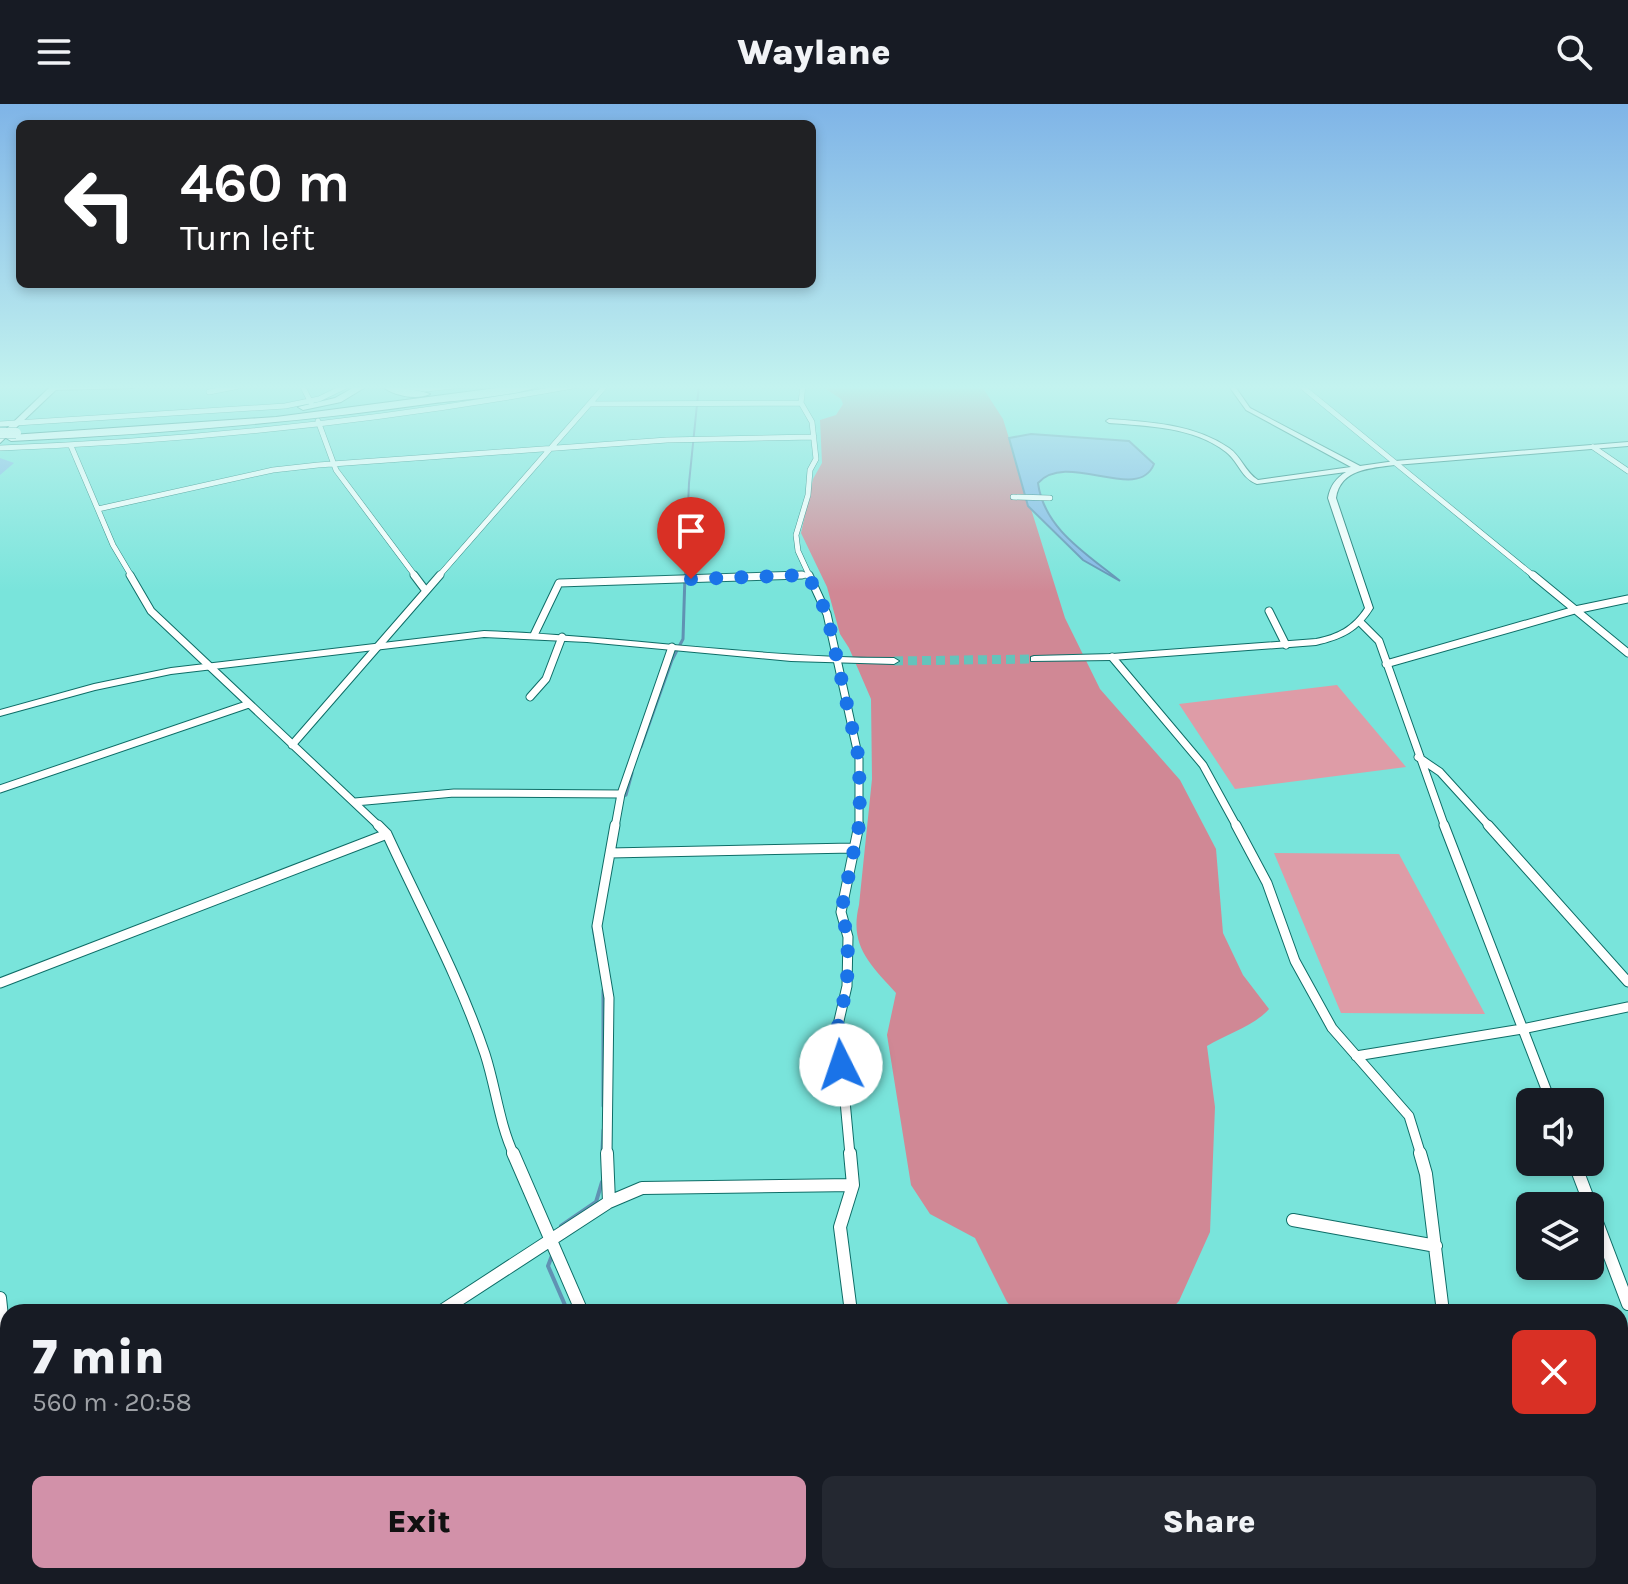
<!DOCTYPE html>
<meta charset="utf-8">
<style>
body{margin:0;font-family:Karla,sans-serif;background:#242831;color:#f1f3f6;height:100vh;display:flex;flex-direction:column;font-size:30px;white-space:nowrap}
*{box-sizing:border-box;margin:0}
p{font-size:26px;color:#9ea1a6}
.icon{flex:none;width:44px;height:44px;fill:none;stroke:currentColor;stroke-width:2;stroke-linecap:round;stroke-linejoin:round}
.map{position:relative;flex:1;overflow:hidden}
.drawer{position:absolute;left:0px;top:1200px;width:1628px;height:280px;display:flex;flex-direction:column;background:#171b24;border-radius:24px 24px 0 0;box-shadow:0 4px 12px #0003}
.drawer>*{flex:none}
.guide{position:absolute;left:16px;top:16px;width:800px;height:168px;border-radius:12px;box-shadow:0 4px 12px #0003;background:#202124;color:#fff;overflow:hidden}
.buttons{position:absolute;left:1516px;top:984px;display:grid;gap:16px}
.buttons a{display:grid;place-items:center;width:88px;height:88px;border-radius:12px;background:#171b24;box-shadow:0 4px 12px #0003;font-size:40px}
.pin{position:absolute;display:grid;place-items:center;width:68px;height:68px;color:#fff;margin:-82px -34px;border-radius:50% 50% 50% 0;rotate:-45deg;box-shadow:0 0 8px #0007}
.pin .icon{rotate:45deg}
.me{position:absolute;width:88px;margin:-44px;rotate:356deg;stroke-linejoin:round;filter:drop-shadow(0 0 6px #0008)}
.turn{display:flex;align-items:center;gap:28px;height:168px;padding:0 32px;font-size:36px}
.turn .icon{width:104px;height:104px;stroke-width:2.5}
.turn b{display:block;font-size:56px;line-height:68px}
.round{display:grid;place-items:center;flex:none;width:84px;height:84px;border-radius:12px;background:#242831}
.head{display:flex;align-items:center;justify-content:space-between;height:136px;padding:0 32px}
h1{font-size:48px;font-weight:800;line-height:60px}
.button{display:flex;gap:16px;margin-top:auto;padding:16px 32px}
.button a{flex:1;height:92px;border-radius:12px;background:#d291a9;color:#111;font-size:32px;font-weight:800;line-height:92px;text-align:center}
.button a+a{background:#242831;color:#f1f3f6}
header{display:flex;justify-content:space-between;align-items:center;height:104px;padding:0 32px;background:#171b24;font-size:36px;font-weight:800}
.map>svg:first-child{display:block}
</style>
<header><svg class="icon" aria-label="menu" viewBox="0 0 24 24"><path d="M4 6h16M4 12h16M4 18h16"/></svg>Waylane<svg class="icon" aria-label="search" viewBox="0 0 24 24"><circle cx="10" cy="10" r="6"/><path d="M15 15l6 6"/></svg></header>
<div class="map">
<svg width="1628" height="1480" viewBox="0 0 1628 1480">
<rect width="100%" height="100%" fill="#79e4db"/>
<path fill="#de9ca7" d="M1337 581 1406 663 1235 685 1179 600Z
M1274 749 1399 750 1485 910 1341 909Z"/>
<path fill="#d08895" d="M820 281H981L1003 315 1065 514 1100 585 1180 676 1216 745 1223 829 1243 871 1269 905C1254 922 1227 930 1207 942L1215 1003 1210 1128 1179 1197 1169 1208H1016L1007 1198 975 1134 930 1110 911 1081 887 931 896 889C870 860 849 842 859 801L872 675 871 595 849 544 840 530 827 483 801 429 813 375 822 359 820 316 836 311 843 300 841 295Z"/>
<path fill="#82b5e6" stroke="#6092b3" stroke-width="2" d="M1031 330 1129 337 1154 360C1138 400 1067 346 1038 379 1044 425 1087 450 1120 477L1083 456 1028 402 1009 334Z"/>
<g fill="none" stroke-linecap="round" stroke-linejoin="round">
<path stroke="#6092b3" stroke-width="2" d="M685 473 689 379 699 281"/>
<path stroke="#6092b3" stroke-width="3" d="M641 643 672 556 683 535 685 471
M621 693 626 691 632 669
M593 823 597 847
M603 886V1002
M602 1046 603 1026"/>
<path stroke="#6092b3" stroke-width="4" d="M561 1122 596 1098 602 1078
M553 1149 548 1162 568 1208
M684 1472 688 1480"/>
<path fill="#82b5e6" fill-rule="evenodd" d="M0 354 14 359 0 371Z"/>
<path stroke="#64c3bb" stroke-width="9" stroke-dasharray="9 5" stroke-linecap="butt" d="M894 557 1034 555"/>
<g stroke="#0e6d67" stroke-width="6">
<path id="minor-far3" d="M302 281 311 299
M400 281 425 285 464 281
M803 281 801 299 812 318 816 355 810 366 808 391 796 431 798 447 810 473
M1300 281 1535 473
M209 288 244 281
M591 300 801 299
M318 317 336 366 416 473
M0 320 285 302 319 295 348 281
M71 342 113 441 132 473
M1593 343 1628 367
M0 344C195 337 387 316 578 281
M1013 393 1050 394
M98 405 273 366 318 361 667 336 814 333
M438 473 606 281
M739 473 808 471"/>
</g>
<g stroke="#0e6d67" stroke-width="9">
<path id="minor-far2" d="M130 471 151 507 380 723
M414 471 426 487
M809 471 827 510 859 655V723
M1533 471 1628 549
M1269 507 1286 541
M1361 519 1379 537 1445 723
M534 531 559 479 802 471
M1112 553 1203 661 1237 723
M1386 560 1575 506 1628 495
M530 593 546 575 562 533
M292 641 440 471
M1418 653 1440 668 1490 723
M0 685 249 600
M355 698 454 689 621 690
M615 723 621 690 672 543"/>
</g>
<g stroke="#0e6d67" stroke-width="11">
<path id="minor-far1" d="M378 721 387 730C420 802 460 875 485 950 496 984 499 1019 514 1051
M1236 721 1267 779 1295 857 1332 924 1409 1012 1421 1051
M1444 721 1551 998
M1488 721 1628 878
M610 749 853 744
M0 879 387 730
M1356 952 1522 925 1628 903
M607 1051 609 894 597 822 615 721
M850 1051 838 921 847 882 848 833 841 808 859 721"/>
</g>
<g stroke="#0e6d67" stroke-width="14">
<path id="minor" d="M513 1049 582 1208
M607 1049 609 1098
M850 1049 853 1081 840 1123 851 1208
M1420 1049 1426 1070 1443 1208
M1574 1058 1628 1200
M1293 1116 1436 1142
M0 1194 8 1270
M440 1208 609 1098 642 1084 853 1081
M1620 1365 1628 1366
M29 1472V1480
M701 1472 705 1480
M1050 1472 1060 1480
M7 1480 20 1472
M1400 1480 1402 1472"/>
</g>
<g stroke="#0e6d67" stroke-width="2">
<path id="tertiary" d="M1228 281H1234L1250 304 1360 362 1395 357 1628 338V342L1395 361C1371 364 1340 365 1336 394L1373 504C1359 527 1342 535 1316 541L1112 556 1031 557V553L1034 552 1112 550 1316 535C1337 531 1353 523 1365 504L1328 394C1330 382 1336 374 1346 368L1257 380C1241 374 1239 358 1226 348 1194 323 1148 322 1109 319L1106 317 1109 315C1150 318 1194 320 1229 344 1241 352 1245 368 1258 376L1351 363 1246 306Z
M484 527C621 532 757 554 894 554L899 557 894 560 791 557 587 538 484 533 171 570 95 586 0 612V606L94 580 171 564Z"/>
</g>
<g stroke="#0e6d67" stroke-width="2">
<path id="primary" d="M52 281H61L0 339V331Z"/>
</g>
<g stroke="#0e6d67" stroke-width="2">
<path id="motorway" d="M56 281H137L133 284 52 286V282Z
M358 281H369L341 298 303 306 298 303 335 294Z
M380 281C388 281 423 287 430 290 415 297 392 291 380 281Z
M519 281H542C524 291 460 296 435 299 294 319 153 330 11 337L6 334 11 331 276 313Z"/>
</g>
<use href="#minor-far3" stroke="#fff" stroke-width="5"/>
<use href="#minor-far2" stroke="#fff" stroke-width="7"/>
<use href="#minor-far1" stroke="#fff" stroke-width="9"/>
<use href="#minor" stroke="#fff" stroke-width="12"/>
<use href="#tertiary" fill="#fff" fill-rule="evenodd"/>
<use href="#primary" fill="#fff" fill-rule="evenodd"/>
<use href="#motorway" fill="#fff" fill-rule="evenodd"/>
<g stroke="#0e6d67" stroke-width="11" stroke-linecap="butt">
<path id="motorway-bridge" d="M0 329H16"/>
</g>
<use href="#motorway-bridge" stroke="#fff" stroke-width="10"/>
</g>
<linearGradient id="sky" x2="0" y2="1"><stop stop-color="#7fb4e7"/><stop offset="0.58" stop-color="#c3f3ef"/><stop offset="1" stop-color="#c3f3ef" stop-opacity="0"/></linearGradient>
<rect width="1628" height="488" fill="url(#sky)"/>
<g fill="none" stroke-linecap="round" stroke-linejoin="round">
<path stroke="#1a73e8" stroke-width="14" stroke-dasharray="0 25.2" d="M691 475 808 471 827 510 859 655 860 717 841 808 848 833 847 882 838 921 841 961"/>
</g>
</svg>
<div class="buttons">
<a><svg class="icon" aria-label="sound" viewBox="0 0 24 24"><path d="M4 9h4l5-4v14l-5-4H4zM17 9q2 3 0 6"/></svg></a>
<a><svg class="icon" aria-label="layers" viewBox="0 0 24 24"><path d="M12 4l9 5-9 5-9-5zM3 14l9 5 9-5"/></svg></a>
</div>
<div class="pin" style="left:691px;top:475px;background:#d93025"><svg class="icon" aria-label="arrive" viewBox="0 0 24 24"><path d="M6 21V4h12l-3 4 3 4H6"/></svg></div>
<svg class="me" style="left:841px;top:961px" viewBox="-20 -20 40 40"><circle r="19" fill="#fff"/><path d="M0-13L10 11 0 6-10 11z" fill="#1a73e8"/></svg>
<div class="guide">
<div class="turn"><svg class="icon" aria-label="left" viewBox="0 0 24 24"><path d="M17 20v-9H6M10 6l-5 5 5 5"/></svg><div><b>460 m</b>Turn left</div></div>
</div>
<section class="drawer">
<div class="head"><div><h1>7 min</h1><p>560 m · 20:58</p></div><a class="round" style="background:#d93025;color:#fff"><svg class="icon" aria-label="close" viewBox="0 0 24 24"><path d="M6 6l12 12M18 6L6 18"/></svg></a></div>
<div class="button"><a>Exit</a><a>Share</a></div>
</section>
</div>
